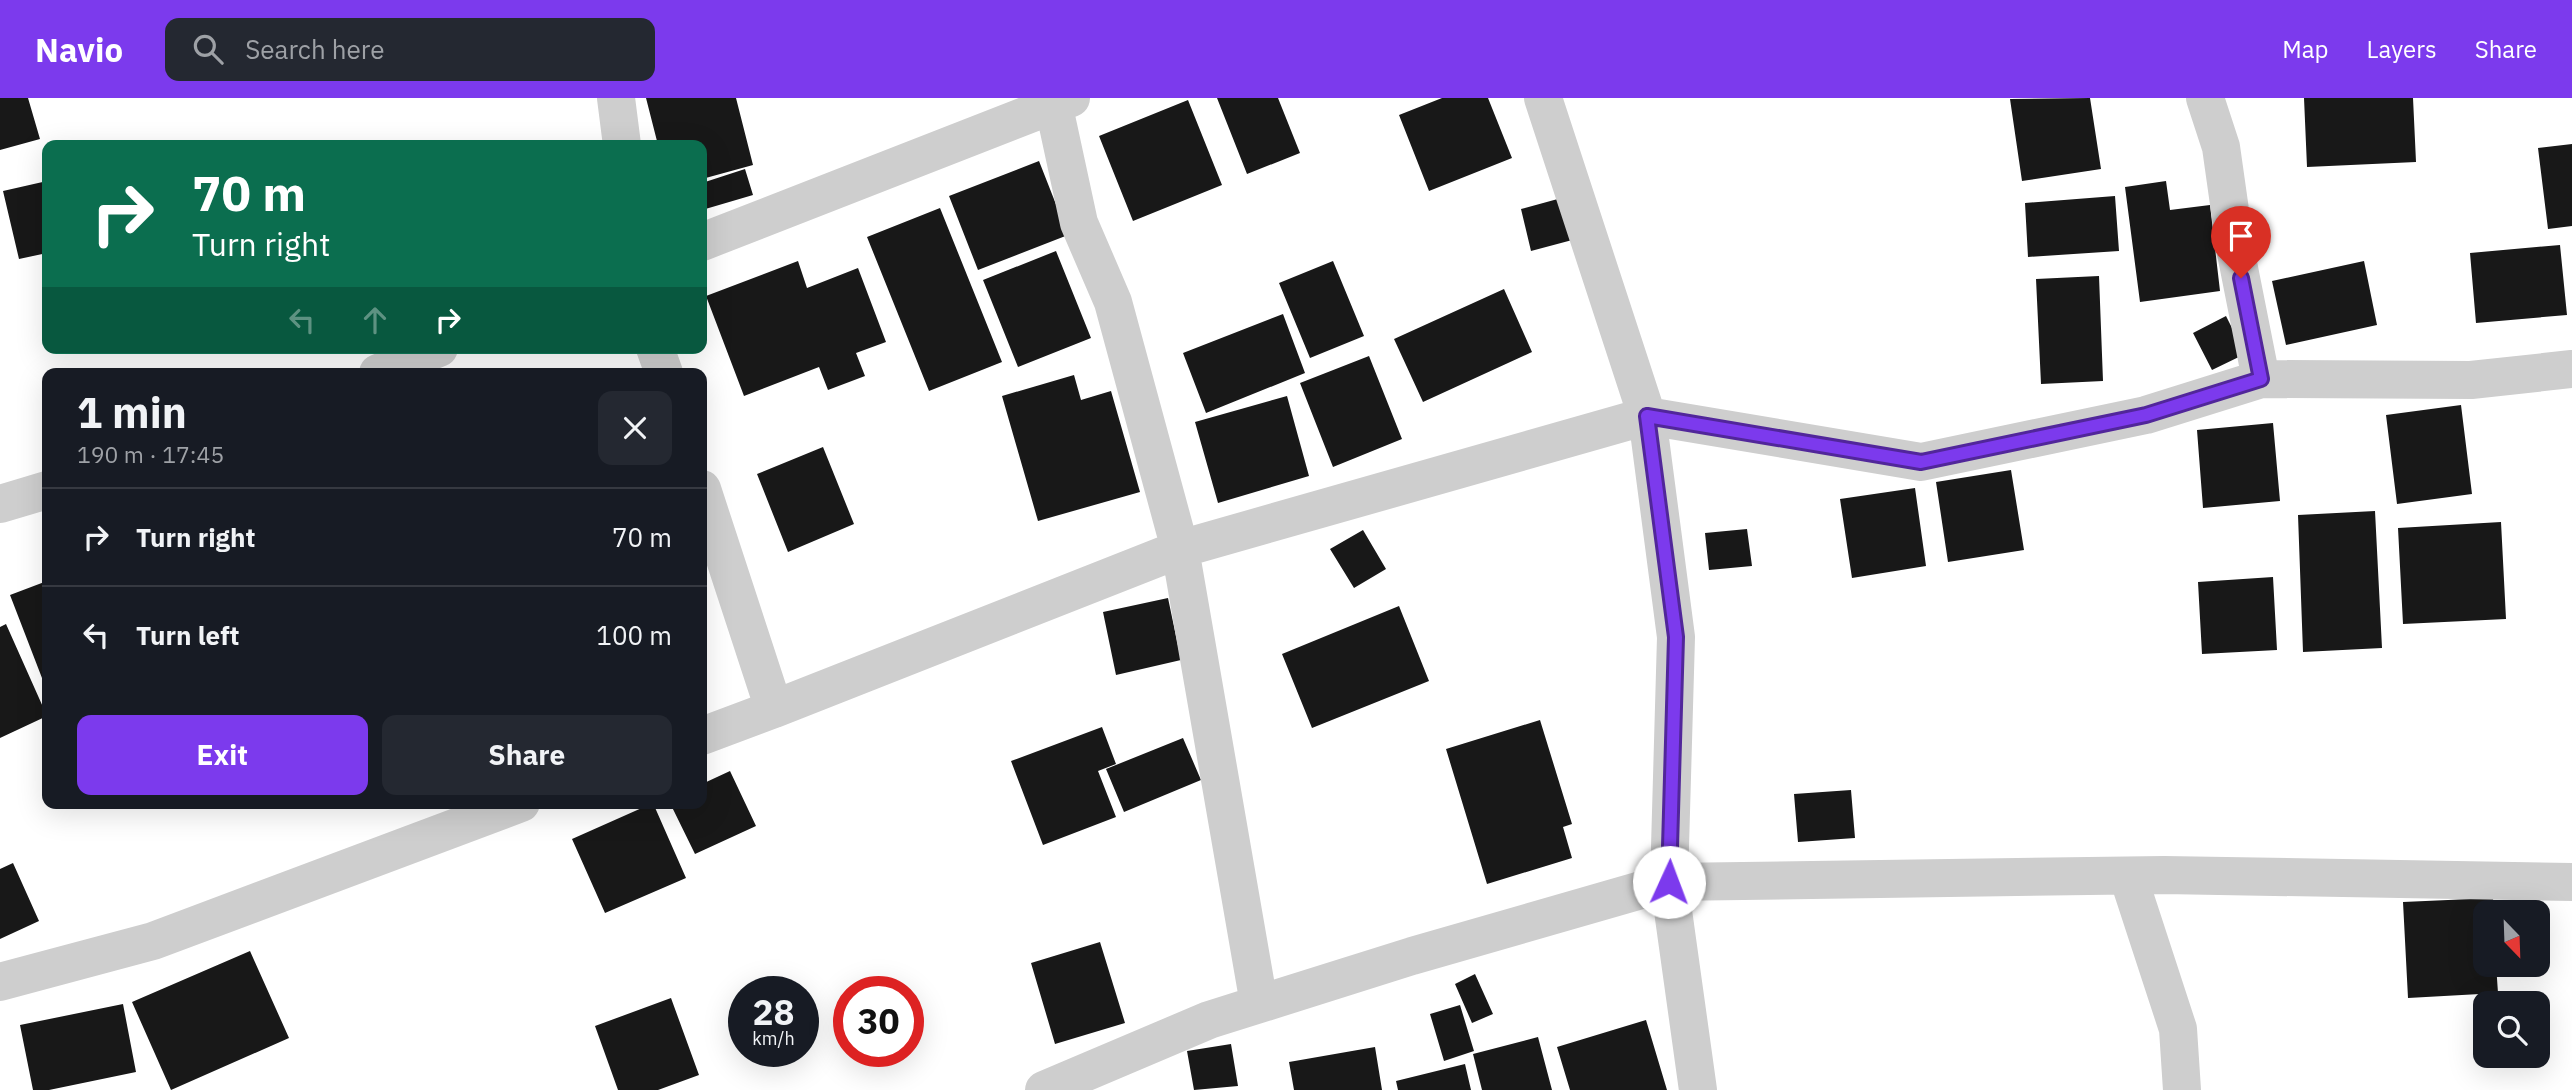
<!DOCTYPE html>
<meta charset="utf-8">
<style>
body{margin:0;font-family:"IBM Plex Sans",sans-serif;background:#242831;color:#f1f3f6;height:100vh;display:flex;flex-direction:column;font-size:26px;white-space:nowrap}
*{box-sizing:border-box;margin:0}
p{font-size:23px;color:#9ea1a6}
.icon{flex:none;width:38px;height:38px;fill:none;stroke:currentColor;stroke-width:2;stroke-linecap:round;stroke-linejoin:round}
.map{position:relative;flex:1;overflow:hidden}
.details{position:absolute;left:42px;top:270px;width:665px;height:441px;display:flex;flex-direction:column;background:#171b24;border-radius:14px;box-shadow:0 7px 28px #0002}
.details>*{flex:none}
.guide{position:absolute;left:42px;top:42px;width:665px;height:214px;border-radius:14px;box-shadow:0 7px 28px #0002;background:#0b6e4f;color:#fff;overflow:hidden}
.needle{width:46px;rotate:157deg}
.controls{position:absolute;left:2473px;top:802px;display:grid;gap:14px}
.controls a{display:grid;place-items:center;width:77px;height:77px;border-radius:14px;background:#171b24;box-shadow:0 7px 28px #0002;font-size:35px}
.speed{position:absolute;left:728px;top:878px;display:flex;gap:14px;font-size:35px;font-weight:700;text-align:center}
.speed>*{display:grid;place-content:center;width:91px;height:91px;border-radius:50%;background:#171b24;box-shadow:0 7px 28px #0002;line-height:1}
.speed small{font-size:18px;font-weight:400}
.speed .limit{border:10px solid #d22;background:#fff;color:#111}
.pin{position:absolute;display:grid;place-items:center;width:60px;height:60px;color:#fff;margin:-72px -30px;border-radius:50% 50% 50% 0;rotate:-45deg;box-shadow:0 0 7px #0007}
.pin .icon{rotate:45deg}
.me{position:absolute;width:77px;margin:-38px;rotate:2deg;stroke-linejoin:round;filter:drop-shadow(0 0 5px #0008)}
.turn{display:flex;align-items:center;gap:24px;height:147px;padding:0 35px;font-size:32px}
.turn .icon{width:91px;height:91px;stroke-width:2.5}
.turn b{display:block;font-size:49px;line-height:60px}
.lanes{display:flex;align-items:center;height:66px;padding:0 35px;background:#0003;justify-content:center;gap:35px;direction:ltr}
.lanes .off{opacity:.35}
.round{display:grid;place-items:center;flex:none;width:74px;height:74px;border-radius:14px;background:#242831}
.headline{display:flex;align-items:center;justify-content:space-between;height:119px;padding:0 35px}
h1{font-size:42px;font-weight:700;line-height:52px}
.cta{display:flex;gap:14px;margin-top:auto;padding:14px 35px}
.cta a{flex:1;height:80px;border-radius:14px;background:#7c3aed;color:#fff;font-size:28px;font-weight:700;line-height:80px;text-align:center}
.cta a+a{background:#242831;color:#f1f3f6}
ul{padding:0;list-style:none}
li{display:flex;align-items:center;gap:21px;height:98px;padding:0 35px;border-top:2px solid #363941}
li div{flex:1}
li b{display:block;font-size:26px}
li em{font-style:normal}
header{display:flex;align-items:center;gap:42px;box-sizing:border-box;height:98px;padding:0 35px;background:#7c3aed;color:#fff}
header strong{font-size:33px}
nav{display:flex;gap:38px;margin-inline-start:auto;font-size:24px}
.search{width:490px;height:63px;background:#242831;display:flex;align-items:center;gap:18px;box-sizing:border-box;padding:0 24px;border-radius:14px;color:#9ea1a6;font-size:26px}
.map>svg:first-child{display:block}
</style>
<header>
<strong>Navio</strong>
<div class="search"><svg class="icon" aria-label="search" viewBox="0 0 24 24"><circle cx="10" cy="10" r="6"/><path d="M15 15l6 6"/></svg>Search here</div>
<nav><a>Map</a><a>Layers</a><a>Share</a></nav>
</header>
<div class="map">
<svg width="2572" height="992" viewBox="0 0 2572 992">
<rect width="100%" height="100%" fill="#fff"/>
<path fill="#181818" d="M0 0H28L40 41 0 52Z
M646 0H736L753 67 702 81V47H658Z
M1217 0H1278L1300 55 1247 76Z
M1442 0H1488L1512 60 1429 93 1399 17Z
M2090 0 2101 71 2022 83 2010 1Z
M2304 0H2413L2416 64 2307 69Z
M1188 2 1222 87 1133 123 1099 38Z
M2572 46V128L2548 131 2538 50Z
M1039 63 1068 137 978 172 949 98Z
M745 71 753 97 702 112V85Z
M47 83V155L19 161 3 93Z
M2166 83 2170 112 2210 107 2220 193 2140 204 2125 89Z
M2115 98 2119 153 2028 159 2025 105Z
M1565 99 1576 141 1531 153 1521 111Z
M940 110 1002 264 929 293 867 139Z
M2560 147 2567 217 2476 225 2470 155Z
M1056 153 1091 240 1018 269 983 182Z
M798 163 807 190 858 170 886 244 856 255 865 278 828 292 819 269 744 298 706 198Z
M1333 163 1364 238 1310 260 1279 185Z
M2364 163 2377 227 2286 247 2272 183Z
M2099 178 2103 283 2041 286 2036 181Z
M1504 191 1532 254 1423 304 1394 241Z
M1283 216 1305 275 1206 315 1183 255Z
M2226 218 2245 256 2212 272 2193 235Z
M1369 258 1402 341 1333 369 1300 285Z
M1074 277 1081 302 1111 293 1140 394 1038 423 1002 298Z
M1287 298 1309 378 1218 405 1195 324Z
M2461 307 2472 396 2397 406 2386 317Z
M2273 325 2280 403 2203 410 2197 332Z
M823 349 854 426 788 454 757 376Z
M2011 372 2024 452 1948 464 1936 384Z
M1915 390 1926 468 1852 480 1840 401Z
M2375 413 2382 550 2303 554 2298 417Z
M2501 424 2506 521 2403 526 2398 430Z
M1747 431 1752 468 1709 472 1705 435Z
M1363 432 1386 471 1354 490 1330 451Z
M2273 479 2277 552 2202 556 2198 484Z
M47 483V593L10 497Z
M1168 500 1181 562 1116 577 1103 514Z
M1399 508 1429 583 1312 630 1282 556Z
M6 526 47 618 0 640V529Z
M1540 622 1572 726 1563 729 1572 760 1487 786 1446 651Z
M1102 629 1116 666 1098 673 1116 719 1043 747 1011 663Z
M1183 640 1201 682 1124 714 1106 671Z
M730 673 756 728 695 756 670 705H702V686Z
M1851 692 1855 740 1798 744 1794 696Z
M653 705 686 780 605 815 572 741Z
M13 765 39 823 0 841V771Z
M2493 800 2494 814H2485V866H2496L2498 895 2408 900 2403 804Z
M1100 844 1125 925 1055 946 1031 865Z
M250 853 289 940 171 992 132 904Z
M1475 876 1493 916 1472 925 1455 886Z
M671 900 699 977 658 992H618L595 928Z
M123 906 136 974 49 992H33L20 927Z
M1460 907 1474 953 1444 963 1430 916Z
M1646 922 1667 992H1570L1557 949Z
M1538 939 1552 992H1482L1473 956Z
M1231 946 1238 988 1194 992 1187 953Z
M1375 949 1382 992H1294L1289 964Z
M1465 966 1471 992H1398L1396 983Z"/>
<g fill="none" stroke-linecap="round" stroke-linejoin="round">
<path stroke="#cecece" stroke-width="38" d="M616 0 622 47
M1052 0 1079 125 1113 204 1180 451 1259 906
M1543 0 1647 318 1676 539 1669 784 1698 992
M2205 0 2221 49 2236 155 2261 281
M702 144 1071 0
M655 250 664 275
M378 275 439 250
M702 391 774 611 1180 451 1647 318 1921 364 2146 317 2261 281 2471 282 2572 271
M0 406 47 392
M702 638 774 611
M2128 778 2178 931 2182 992
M0 884 153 843 521 705
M1044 992 1209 922 1412 858 1669 784 2164 777 2572 784"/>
</g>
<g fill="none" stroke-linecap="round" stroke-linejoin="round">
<g stroke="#51269a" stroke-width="18">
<path id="route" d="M1669 784 1676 539 1647 318 1921 364 2146 317 2261 281 2241 180"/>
</g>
<use href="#route" stroke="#7c3aed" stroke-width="12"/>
</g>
</svg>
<div class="controls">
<a><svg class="needle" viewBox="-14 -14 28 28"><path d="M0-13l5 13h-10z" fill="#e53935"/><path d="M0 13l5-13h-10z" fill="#9ea1a6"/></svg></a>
<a><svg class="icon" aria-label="search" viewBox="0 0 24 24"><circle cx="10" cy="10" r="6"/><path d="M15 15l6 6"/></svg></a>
</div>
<div class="speed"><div>28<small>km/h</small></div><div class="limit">30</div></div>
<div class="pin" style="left:2241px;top:180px;background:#d93025"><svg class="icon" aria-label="arrive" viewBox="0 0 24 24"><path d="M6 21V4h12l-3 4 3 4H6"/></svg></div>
<svg class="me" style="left:1669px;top:784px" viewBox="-20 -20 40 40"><circle r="19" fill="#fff"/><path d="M0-13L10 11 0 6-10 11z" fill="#7c3aed"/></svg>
<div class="guide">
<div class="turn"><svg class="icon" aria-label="right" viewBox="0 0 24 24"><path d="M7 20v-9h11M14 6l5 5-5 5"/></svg><div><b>70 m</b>Turn right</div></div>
<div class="lanes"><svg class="icon off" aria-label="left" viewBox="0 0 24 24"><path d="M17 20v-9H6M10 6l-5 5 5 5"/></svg><svg class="icon off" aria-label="ahead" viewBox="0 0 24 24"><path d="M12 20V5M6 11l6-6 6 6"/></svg><svg class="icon" aria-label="right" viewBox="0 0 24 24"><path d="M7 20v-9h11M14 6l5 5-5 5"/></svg></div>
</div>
<section class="details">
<div class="headline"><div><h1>1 min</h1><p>190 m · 17:45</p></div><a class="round"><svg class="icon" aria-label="close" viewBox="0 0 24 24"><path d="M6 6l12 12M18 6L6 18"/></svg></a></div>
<ul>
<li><svg class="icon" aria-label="right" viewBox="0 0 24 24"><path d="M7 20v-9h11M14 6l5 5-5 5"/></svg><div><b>Turn right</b></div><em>70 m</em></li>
<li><svg class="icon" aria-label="left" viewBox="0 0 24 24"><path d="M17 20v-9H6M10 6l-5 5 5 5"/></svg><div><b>Turn left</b></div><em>100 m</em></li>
</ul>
<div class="cta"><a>Exit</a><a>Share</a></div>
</section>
</div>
